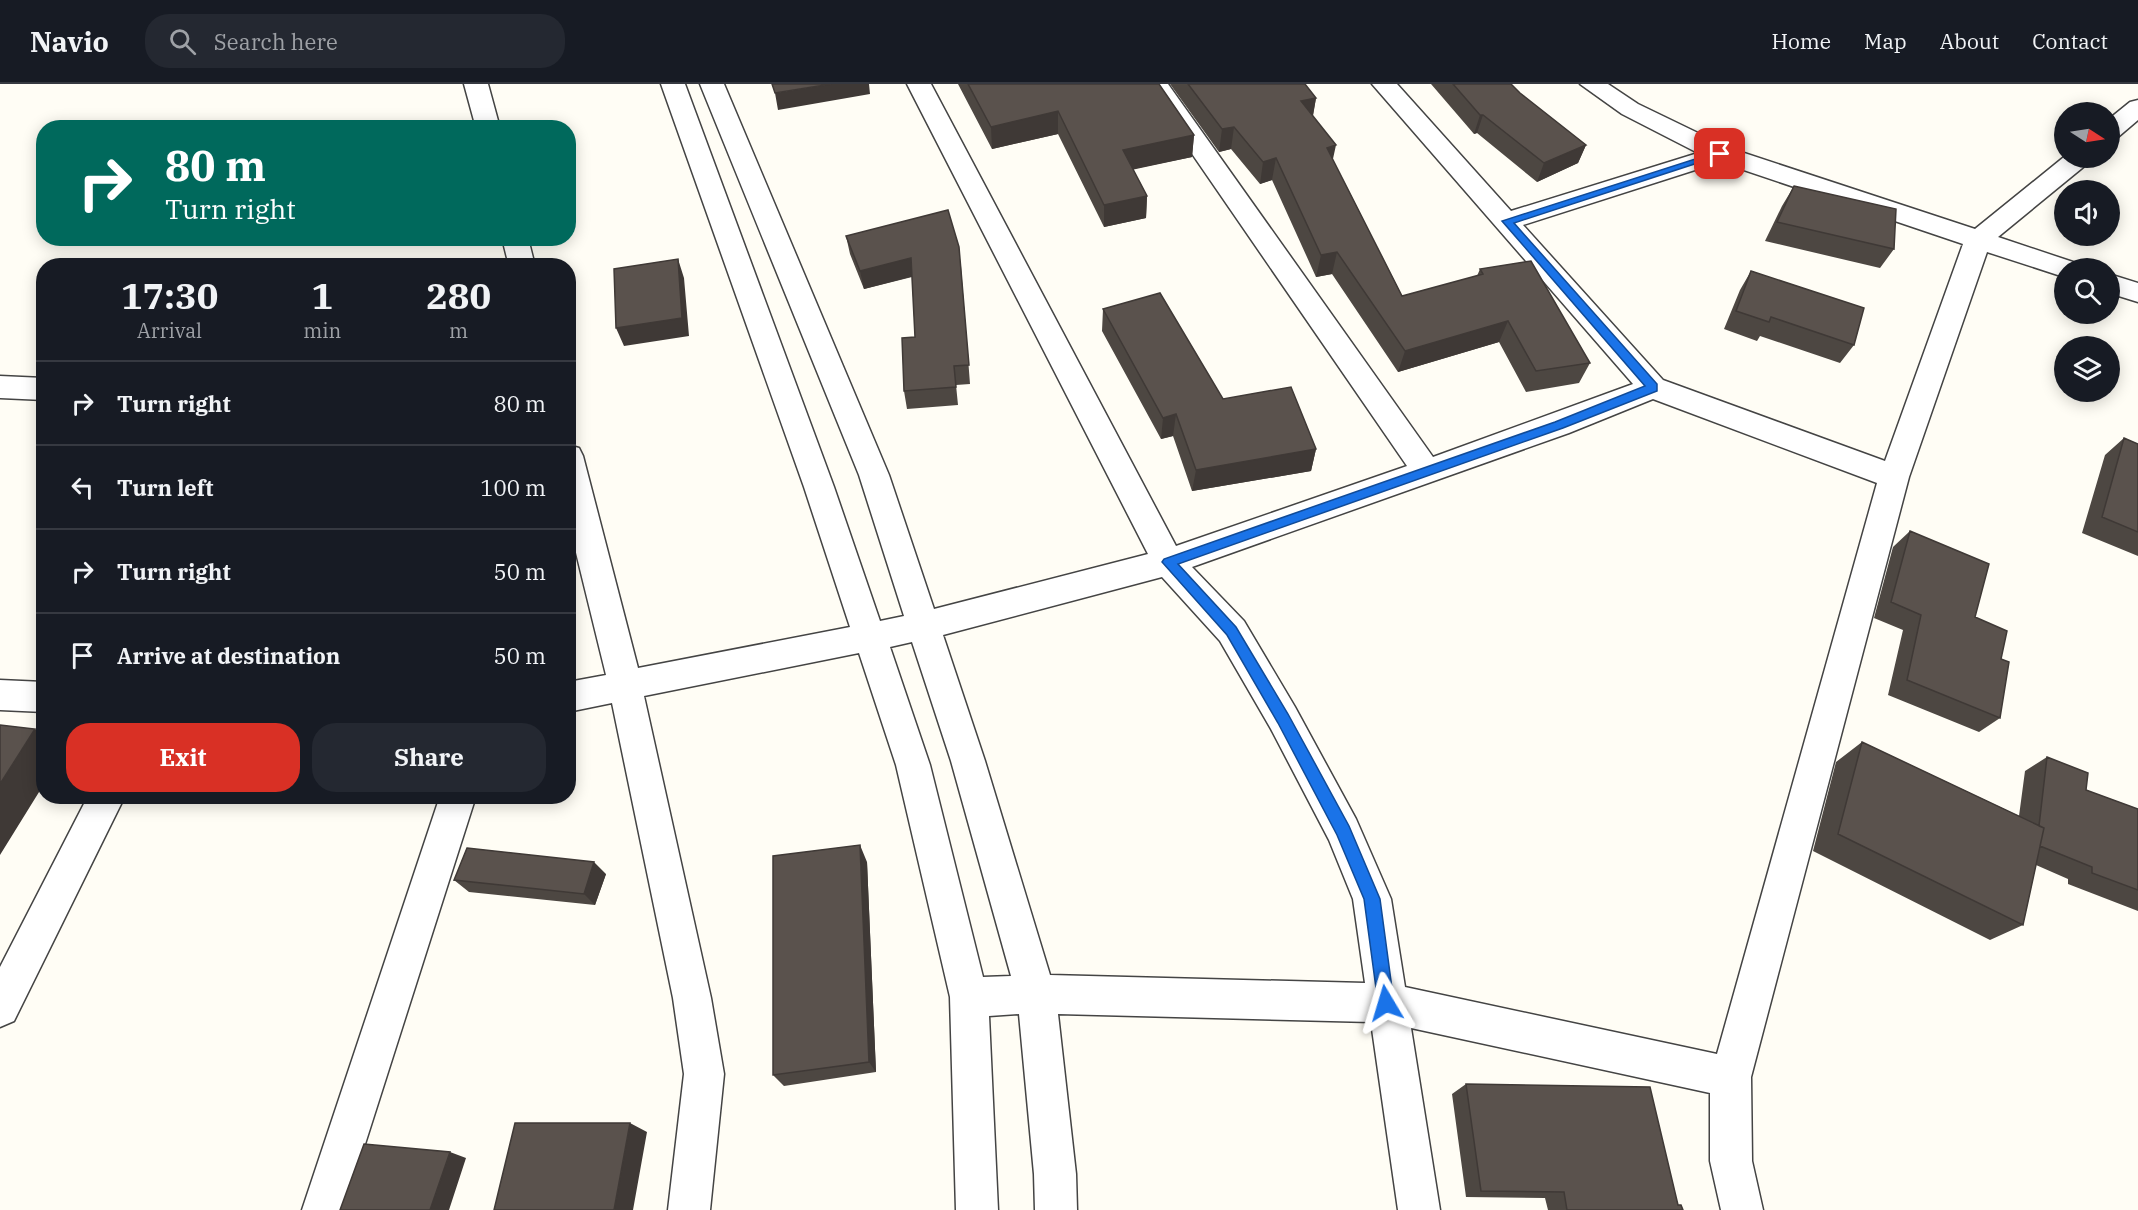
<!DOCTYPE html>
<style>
body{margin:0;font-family:"IBM Plex Serif",serif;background:#242831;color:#f1f3f6;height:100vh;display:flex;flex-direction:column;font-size:22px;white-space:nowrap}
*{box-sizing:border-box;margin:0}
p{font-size:20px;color:#9ea1a6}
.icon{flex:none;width:33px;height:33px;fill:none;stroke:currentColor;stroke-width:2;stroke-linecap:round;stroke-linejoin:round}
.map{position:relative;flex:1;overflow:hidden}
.panel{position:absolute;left:36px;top:174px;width:540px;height:546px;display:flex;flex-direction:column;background:#171b24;border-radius:24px;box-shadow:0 3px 15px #0003}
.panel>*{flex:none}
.guide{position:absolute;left:36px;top:36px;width:540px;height:126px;border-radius:24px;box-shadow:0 3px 15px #0003;background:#00695c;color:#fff;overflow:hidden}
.needle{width:39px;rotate:102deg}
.fabs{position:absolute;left:2054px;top:18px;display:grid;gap:12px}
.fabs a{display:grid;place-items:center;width:66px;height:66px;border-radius:50%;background:#171b24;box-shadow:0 3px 15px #0003;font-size:30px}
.pin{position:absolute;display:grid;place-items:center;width:51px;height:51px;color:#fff;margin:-26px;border-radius:12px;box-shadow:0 3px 9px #0006}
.me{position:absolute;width:66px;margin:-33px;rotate:353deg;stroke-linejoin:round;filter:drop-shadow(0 0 4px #0008)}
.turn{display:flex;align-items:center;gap:21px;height:126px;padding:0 30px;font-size:27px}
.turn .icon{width:78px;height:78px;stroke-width:2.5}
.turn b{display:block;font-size:42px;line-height:51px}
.eta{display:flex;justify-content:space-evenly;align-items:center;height:102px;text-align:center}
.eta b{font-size:36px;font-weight:800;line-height:42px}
.primary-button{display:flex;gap:12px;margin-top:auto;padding:12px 30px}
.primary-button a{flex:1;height:69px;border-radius:24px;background:#d93025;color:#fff;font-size:24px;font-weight:800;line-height:69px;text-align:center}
.primary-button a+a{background:#242831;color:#f1f3f6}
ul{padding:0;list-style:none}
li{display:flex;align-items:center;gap:18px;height:84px;padding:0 30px;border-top:2px solid #363941}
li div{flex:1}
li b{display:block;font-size:22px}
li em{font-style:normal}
header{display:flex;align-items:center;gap:36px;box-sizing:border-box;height:84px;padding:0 30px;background:#171b24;border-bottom:2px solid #363941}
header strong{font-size:28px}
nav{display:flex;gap:33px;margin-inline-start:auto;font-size:21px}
.search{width:420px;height:54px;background:#242831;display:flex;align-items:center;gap:15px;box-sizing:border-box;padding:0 21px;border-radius:24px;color:#9ea1a6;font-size:22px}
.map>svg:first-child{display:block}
</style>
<header>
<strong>Navio</strong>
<div class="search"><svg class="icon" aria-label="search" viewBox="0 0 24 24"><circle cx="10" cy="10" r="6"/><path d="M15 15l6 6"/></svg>Search here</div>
<nav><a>Home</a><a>Map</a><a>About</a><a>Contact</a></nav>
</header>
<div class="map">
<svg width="2138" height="1126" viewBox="0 0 2138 1126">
<rect width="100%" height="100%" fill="#fffdf5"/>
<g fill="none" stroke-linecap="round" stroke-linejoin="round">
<g stroke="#444" stroke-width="3">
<path id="minor" d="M464 0H488L500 44H476Z
M661 0H685L834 403 880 537 904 532 859 391 700 0H724L889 391 934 525 1148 470 907 0H931L1176 462 1407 382 1144 0H1168L1433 373 1633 300 1372 0H1397L1511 127 1698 69 1622 30 1580 0H1608L1638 20 1729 64 1975 145 2064 73 2090 74 2087 80 1998 153 2073 178 2077 184H2064V193L1987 168 1909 393 1751 993 1752 1077 1763 1126H1721L1710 1077V1009L1411 944 1440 1126H1398L1371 938 1058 930 1076 1090 1077 1126H1035L1034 1090 1019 930 989 932 998 1126H956L950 913 896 681 859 569 644 612 711 914 724 990 710 1126H668L684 990 673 914 612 619 568 628V598L606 591 568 436V361L579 364 583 372 638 584 850 543 804 403ZM1720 78 1963 160 1885 377 1663 296 1523 141ZM1653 315 1877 399 1717 970 1405 903 1391 815 1356 735 1295 623 1244 537 1192 483 1569 349ZM1162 493 1220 557 1271 645 1329 756 1353 815 1365 899 1050 891 985 677 943 551ZM912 558 951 677 1011 892 983 893 930 681 890 563Z
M2138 16V36L2118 53 2109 56V35L2130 18Z
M502 154H528L535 182H509Z
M2109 190 2138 199V218L2109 209Z
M0 292 44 294V316L0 314Z
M0 596 44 598V628L0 626Z
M88 712H125L14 937 0 943V883Z
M440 712H476L344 1126H302Z"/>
</g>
<use href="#minor" fill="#fff" fill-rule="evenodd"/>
</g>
<path fill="#4d4742" d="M958 0H1159L1194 51 1192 73 1133 85 1147 112 1146 134 1104 143 1058 50 992 65Z
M1170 0H1305L1316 14 1313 32 1333 76 1402 212 1477 192 1480 185 1590 279 1579 299 1526 308 1499 258 1398 288 1332 190 1316 193 1272 96 1260 100 1231 65 1219 68Z
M1431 0H1511L1520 9 1586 61 1578 79 1537 98 1477 49 1474 50Z
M1794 102 1894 165 1880 184 1765 157 1782 122Z
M846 152 961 182 970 300 956 301 958 321 907 325 904 307 915 253 912 193 864 205 850 170Z
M1751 187 1854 261 1840 279 1760 252 1757 257 1724 245 1740 206Z
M1103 225 1223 315 1316 365 1311 387 1192 407 1173 352 1161 355 1102 247Z
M2124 354 2138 360V472L2082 449 2105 371Z
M1910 447 1975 533 2001 575 2000 634 1979 648 1888 611 1903 546 1874 534 1893 463Z
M1862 658 2019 732 2025 687 2047 673 2086 706 2138 725V827L2068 800V795L2036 781 2023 841 1990 856 1813 767 1836 678Z
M867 778 876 988 784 1002 773 991Z
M606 790 595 821 469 808 454 796Z
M1466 1000 1678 1121 1683 1126H1548L1545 1114 1466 1113 1452 1010Z"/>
<path fill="#3f3936" d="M831 0H869L870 10 778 26 775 9Z
M1316 14 1312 36 1301 17Z
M1058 27V50L992 65 991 43Z
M1480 31H1483L1477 49 1474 50Z
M1234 43 1231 65 1219 68 1222 45Z
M1194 51 1192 73 1122 88 1123 66Z
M1336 61 1331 84 1327 64Z
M1586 61 1578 79 1537 98 1544 79Z
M1276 74 1272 96 1260 100 1263 78Z
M1147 112 1146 134 1104 143V121Z
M1337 168 1332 190 1316 193 1321 171Z
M911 174 914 192 864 205 860 187Z
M678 175 684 194 689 252 624 262 616 244Z
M1508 237 1499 258 1398 288 1405 267Z
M1176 330 1173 352 1161 355 1163 334Z
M1316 365 1311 387 1192 407 1196 386Z
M35 645 44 651V700L0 771V700Z
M860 761 867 778 876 988 869 978Z
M594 778 606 790 595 821 584 810Z
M630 1039 647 1048 633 1126H614Z
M450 1068 466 1074 449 1126H430Z"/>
<path fill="#5a524d" stroke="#3f3936" stroke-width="1.5" d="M772 0H831L775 9Z
M968 0H1159L1194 51 1123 66 1147 112 1104 121 1058 27 991 43Z
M1188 0H1305L1316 14 1301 17 1336 61 1327 64 1402 212 1483 190 1480 185 1531 177 1590 279 1536 287 1508 237 1405 267 1337 168 1321 171 1276 74 1263 78 1234 43 1222 45Z
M1453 0H1511L1520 9 1586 61 1544 79 1483 31H1480Z
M444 37 445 44H415Z
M1794 102 1896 125 1894 165 1777 138Z
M948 126 959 163 969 281 954 282 956 303 904 307 902 254 915 253 911 174 860 187 846 152Z
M678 175 682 234 616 244 614 185Z
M1751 187 1864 224 1854 261 1771 233 1769 238 1736 227Z
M1160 209 1223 315 1291 303 1316 365 1196 386 1176 330 1163 334 1103 225Z
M2124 354 2138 360V448L2102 433Z
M1910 447 1989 480 1975 533 2007 547 2001 575 2009 578 2000 634 1907 596 1921 531 1891 518Z
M0 641 35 645 0 700Z
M1862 658 2044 744 2023 841 1838 750Z
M2047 673 2088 689 2086 706 2138 725V806L2092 789V783L2040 762 2044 744 2039 742Z
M860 761 869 978 773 991V772Z
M467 764 594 778 584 810 454 796Z
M1466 1000 1650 1003 1678 1121H1681L1683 1126H1567L1564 1108 1481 1107Z
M515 1039H630L614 1126H494Z
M364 1060 450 1068 430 1126H340Z"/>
<path fill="#1a73e8" stroke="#114b97" stroke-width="1.5" d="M1717 68 1725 70 1514 139 1657 300V307L1563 344 1178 480 1236 543 1288 630 1349 742 1380 815 1394 919 1391 925 1386 927 1380 925 1378 919 1364 815 1337 751 1278 639 1227 551 1162 478 1164 475 1555 338 1645 302 1502 137Z"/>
</svg>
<div class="fabs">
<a><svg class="needle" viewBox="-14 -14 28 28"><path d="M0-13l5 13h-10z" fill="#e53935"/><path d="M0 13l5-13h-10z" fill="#9ea1a6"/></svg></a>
<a><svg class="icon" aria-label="sound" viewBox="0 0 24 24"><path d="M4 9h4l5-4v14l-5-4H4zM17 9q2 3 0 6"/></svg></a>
<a><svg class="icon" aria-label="search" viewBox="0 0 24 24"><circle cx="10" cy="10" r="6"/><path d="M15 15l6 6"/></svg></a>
<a><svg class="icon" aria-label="layers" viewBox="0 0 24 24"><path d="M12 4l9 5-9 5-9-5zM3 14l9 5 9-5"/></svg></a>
</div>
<div class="pin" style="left:1720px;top:70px;background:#d93025"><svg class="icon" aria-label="arrive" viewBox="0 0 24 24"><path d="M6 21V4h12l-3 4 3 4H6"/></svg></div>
<svg class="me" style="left:1386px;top:919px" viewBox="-20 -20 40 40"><path d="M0-17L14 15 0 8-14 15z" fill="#1a73e8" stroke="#fff" stroke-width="4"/></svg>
<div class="guide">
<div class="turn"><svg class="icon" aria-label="right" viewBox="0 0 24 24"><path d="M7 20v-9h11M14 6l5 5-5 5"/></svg><div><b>80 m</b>Turn right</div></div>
</div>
<section class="panel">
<div class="eta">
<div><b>17:30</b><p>Arrival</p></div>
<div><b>1</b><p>min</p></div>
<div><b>280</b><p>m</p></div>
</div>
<ul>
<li><svg class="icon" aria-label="right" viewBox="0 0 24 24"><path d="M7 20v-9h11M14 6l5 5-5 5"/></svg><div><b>Turn right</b></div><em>80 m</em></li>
<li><svg class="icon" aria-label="left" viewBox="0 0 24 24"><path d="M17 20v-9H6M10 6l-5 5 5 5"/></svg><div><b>Turn left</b></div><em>100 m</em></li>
<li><svg class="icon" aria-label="right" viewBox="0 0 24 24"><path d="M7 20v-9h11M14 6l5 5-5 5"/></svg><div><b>Turn right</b></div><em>50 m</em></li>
<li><svg class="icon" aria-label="arrive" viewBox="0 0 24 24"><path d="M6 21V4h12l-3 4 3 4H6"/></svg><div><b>Arrive at destination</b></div><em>50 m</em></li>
</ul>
<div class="primary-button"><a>Exit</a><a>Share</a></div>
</section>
</div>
